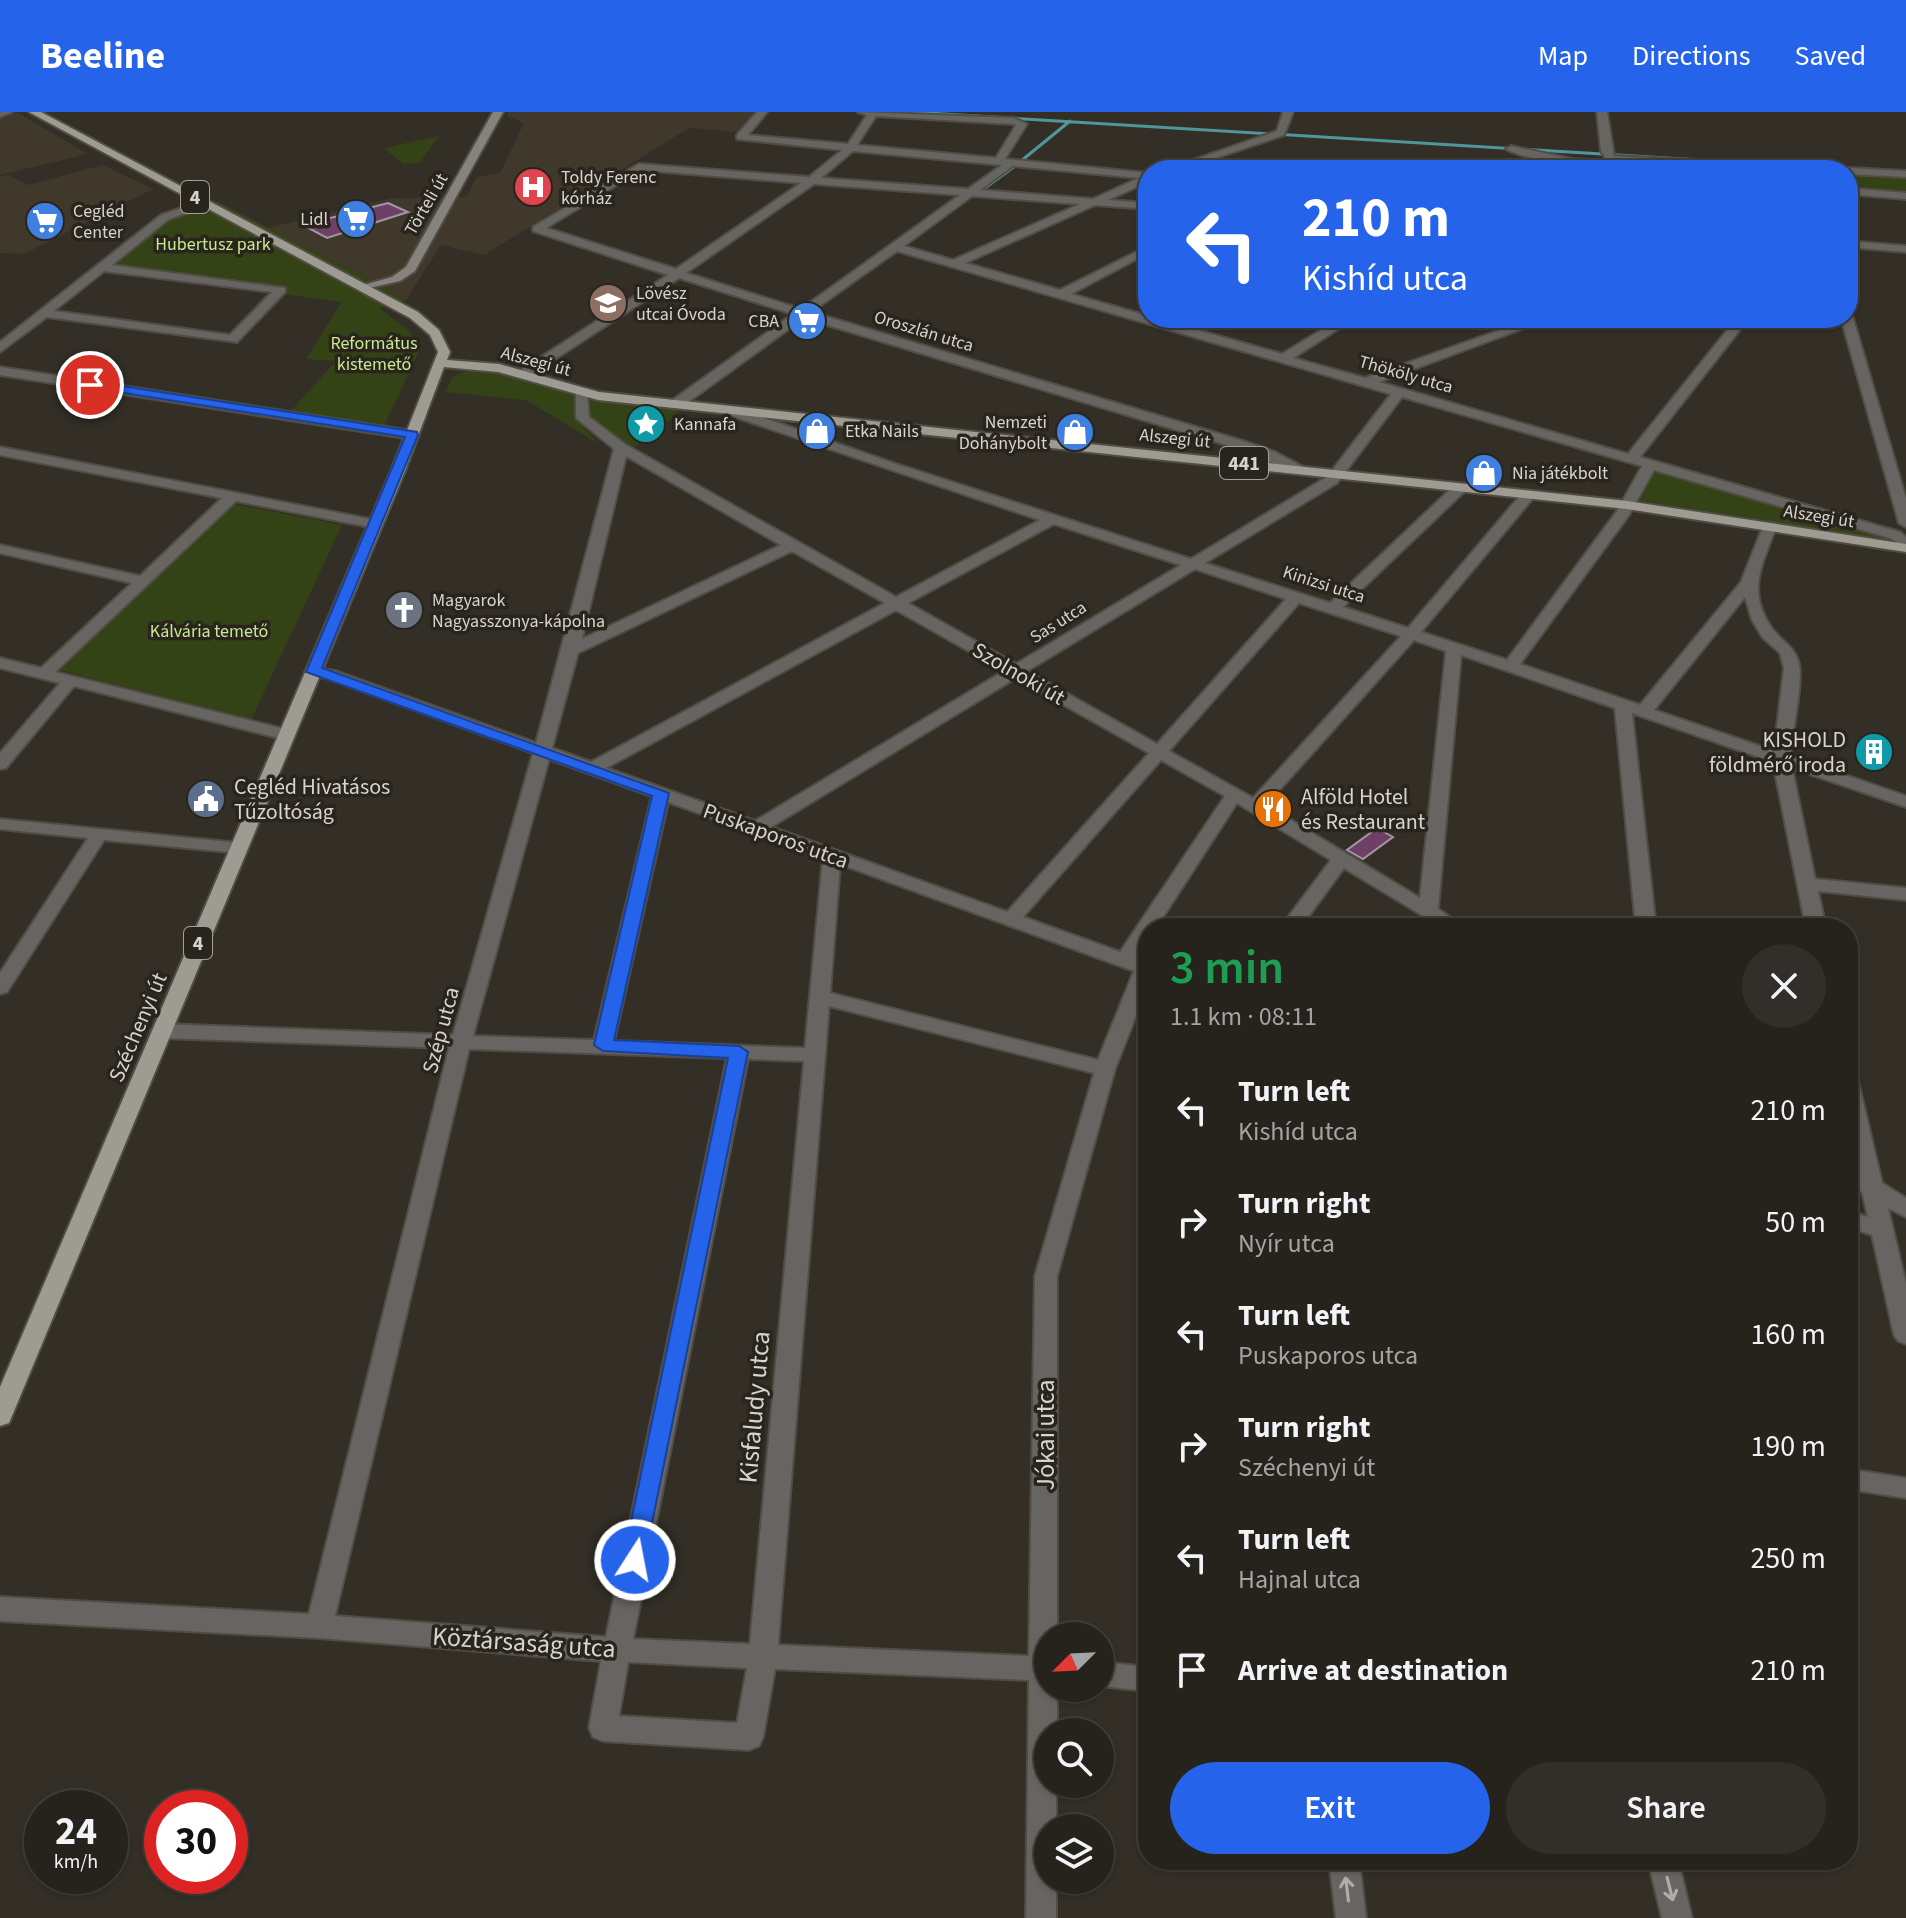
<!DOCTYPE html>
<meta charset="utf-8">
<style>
body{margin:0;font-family:"Source Sans 3",sans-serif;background:#322f2a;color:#f1f3f6;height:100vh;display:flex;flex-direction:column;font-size:30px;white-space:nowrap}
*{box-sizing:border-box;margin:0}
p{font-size:26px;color:#a4a4a4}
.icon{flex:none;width:44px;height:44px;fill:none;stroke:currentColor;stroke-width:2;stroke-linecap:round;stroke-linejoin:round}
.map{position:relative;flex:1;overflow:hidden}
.sheet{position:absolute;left:1138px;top:806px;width:720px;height:952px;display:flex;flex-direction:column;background:#26231d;border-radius:32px;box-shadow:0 2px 6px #0004,0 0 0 2px #42403b}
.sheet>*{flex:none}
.top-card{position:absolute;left:1138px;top:48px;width:720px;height:168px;border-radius:32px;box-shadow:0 2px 6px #0004,0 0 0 2px #42403b;background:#2563eb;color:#fff;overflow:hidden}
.needle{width:52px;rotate:246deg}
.controls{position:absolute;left:1034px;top:1510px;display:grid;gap:16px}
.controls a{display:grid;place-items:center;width:80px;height:80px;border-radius:50%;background:#26231d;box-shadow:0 2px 6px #0004,0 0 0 2px #42403b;font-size:40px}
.speed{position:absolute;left:24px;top:1678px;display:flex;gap:16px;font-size:40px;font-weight:700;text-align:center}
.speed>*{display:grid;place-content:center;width:104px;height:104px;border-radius:50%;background:#26231d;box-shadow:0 2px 6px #0004,0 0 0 2px #42403b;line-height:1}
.speed small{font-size:20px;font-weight:400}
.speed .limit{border:12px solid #d22;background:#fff;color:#111}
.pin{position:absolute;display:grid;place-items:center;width:68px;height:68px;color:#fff;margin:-34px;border:4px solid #fff;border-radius:50%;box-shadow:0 2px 8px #0007}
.me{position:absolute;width:88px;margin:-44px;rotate:11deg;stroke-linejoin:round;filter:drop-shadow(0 0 6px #0008)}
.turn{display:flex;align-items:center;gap:28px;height:168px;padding:0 32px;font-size:36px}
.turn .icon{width:104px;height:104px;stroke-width:2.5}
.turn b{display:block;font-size:56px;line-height:68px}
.round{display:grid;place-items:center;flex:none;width:84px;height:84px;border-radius:42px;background:#322f2a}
.head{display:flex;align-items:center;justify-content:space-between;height:136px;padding:0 32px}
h1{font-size:48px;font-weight:600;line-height:60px;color:#1e9e55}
.button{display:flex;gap:16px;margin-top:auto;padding:16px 32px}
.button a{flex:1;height:92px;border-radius:48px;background:#2563eb;color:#fff;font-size:32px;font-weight:600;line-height:92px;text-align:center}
.button a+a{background:#322f2a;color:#f1f3f6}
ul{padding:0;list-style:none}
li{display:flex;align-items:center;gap:24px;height:112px;padding:0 32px}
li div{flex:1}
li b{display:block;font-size:30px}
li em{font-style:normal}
header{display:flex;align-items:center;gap:48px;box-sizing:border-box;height:112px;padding:0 40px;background:#2563eb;color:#fff}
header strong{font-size:38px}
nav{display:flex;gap:44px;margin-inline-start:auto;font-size:28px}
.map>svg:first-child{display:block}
</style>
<header>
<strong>Beeline</strong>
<nav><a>Map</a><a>Directions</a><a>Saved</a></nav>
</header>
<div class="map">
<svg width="1906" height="1806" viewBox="0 0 1906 1806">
<rect width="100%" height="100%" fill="#332f27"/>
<path fill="#3f382b" d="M0 0H16L88 42 0 63Z
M508 0H756L739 20 689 16 484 143 441 133 406 188 380 172 268 116 392 86 466 85 477 65 500 61 524 11 507 4Z
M103 53 153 77 24 142 0 141V65L8 63 28 73Z"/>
<path fill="#344316" d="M439 24 419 51 404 52 383 36Z
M1629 45 1906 60V83L1848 78V58H1631Z
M218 90 380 172 406 188 379 196 408 218 420 237 384 314 290 300 336 249 306 247 342 190 106 158 175 103Z
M472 257 496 258 574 283 577 287 573 305 599 332 526 288 446 280 452 265Z
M595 286 681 298 633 336 590 307 588 289Z
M1657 358 1884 423 1893 429 1638 388Z
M233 392 342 413 251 608 60 558Z"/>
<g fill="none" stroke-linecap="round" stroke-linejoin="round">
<path stroke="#4e989d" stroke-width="3" d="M911 0 1749 51
M1021 49 1070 9
M1828 56 1853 57
M982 78 1015 54"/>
</g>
<path fill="#6e3f69" stroke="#a1989f" stroke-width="2" d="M388 91 408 100 327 126 303 113Z
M1377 716 1393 725 1363 747 1347 738Z"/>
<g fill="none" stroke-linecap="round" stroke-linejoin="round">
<g stroke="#514d45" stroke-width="4">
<path id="street" d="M0 0H12L0 5Z
M757 0H767L748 23 848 32 867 3 858 0 1014 6 1027 12 1005 47 1148 61V70L1108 88 1148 91V97L1095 93 965 151 1060 178 1148 134V141L1071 182 1282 242 1341 206H1355L1293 246 1365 266 1534 206H1551L1379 270 1628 342 1737 206H1749L1640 345 1900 420 1906 425V436L1890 426 1654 358 1629 403 1520 552 1640 593 1741 470 1764 412H1774L1776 415C1762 453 1745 481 1774 519 1784 531 1795 535 1799 552 1803 572 1792 622 1790 644L1906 684V695L1792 656 1815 767 1906 776V788L1818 779 1826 816H1806L1773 650 1632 601 1656 816H1636L1615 596 1461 543 1438 797 1466 816H1443L1344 756 1300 816H1280L1331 748 1237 691 1156 816H1148V828L1136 846 1148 850V873L1115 957 1057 1164V1524H1048V1576H1057V1620H1048V1672H1056V1716H1048V1768H1056V1806H1026L1029 1568 775 1557 763 1625 759 1634 749 1638 603 1629 593 1625 589 1616 601 1549 319 1526 0 1509V1485L309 1502 449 936 161 926 151 919 161 912 453 923 533 641 326 566 307 563 305 560 313 555 335 559 536 631 614 337 576 306V277L587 280 589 305 626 333 896 485 1040 408 723 301V295H733L893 351 1191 447 1327 365 1391 282 897 139 811 200 1240 328 1275 340 1307 357 1295 360 1230 334 804 206 680 296H670V290L793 202 679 166 526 266H518V260L668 163 533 119V115L639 52 809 65 842 38 737 27V23ZM876 4 1013 12 1016 13 996 46 857 33ZM853 39 1002 53 968 77 821 66ZM1013 54 1139 66 1093 87 980 78ZM641 58 801 71 676 157 546 116ZM814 72 960 83 801 197 686 161ZM972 84 1080 92 953 148 904 134ZM1402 285 1642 354 1617 399 1507 548 1421 520 1534 385V379H1524L1408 516 1343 495 1466 378V372H1456L1330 491 1205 451 1337 371ZM626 344 781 433 582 527ZM1054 412 1181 453 1016 552 908 491ZM792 439 885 491 591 650 552 636 578 541ZM1195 457 1286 487 1157 632 1027 559ZM1745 485 1752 508 1763 526 1780 541 1784 556 1774 639 1654 598ZM1299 491 1401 524 1253 686 1169 639ZM896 498 1004 559 755 709 606 656ZM1414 528 1446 539 1420 786 1266 693ZM1016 566 1149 641 1007 800 771 715ZM549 647 652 684 594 928 473 924ZM1161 648 1225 684 1120 840 1023 805ZM668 690 823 746 805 936 614 929ZM840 752 1134 859 1098 948 830 881ZM829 894 1094 961 1035 1164 1029 1544 778 1533ZM469 937 727 946 606 1525 335 1504ZM748 947 804 949 750 1532 633 1527ZM628 1550 747 1556 737 1611 619 1604Z
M1283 0H1293L1284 23 1180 58H1165L1277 19Z
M1597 0H1607L1614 44 1832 55 1837 58 1618 50 1621 58C1597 58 1527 49 1506 37L1511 34 1572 47 1607 49 1601 39Z
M1848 56 1906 59V65L1848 62V58H1844Z
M1848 76 1906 81V87L1848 82Z
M206 88 211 91 210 93 169 107 112 153 285 176V180L237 230 47 205 0 240V230L161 103ZM104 159 272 180 230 223 54 199Z
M1848 129 1906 134V140L1848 135Z
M1848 203 1853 206 1906 387V415L1899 411 1841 206H1848Z
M0 255 412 319 419 323 412 327 0 263Z
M0 335 380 409V415L375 416 236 389 55 560 292 619 294 623 292 627 286 628 74 574 6 656 0 657V641L60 571 0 556V546L41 556 132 471 0 441V433L140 464 222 386 0 343Z
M0 707 239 731 248 736 239 741 104 728 7 880 0 882V861L88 726 0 717Z
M1848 962 1858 969 1882 1071 1906 1086V1105L1888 1096 1906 1172V1232L1898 1229 1894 1223 1872 1123 1848 1115V1099L1868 1105 1862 1080 1848 1070V1052L1857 1055 1848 1016Z
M1848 1357 1906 1366V1386L1848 1377Z
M1100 1550 1148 1555V1579L1100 1574Z
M1329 1748H1359L1366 1806H1336Z
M1648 1748H1678L1692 1806H1662Z"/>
</g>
<g stroke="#514d45" stroke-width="4">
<path id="secondary" d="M493 0H503L415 159 400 169 360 178V174L392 165 406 155Z"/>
</g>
<g stroke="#514d45" stroke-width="4">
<path id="primary" d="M29 0H41L418 200 439 218 450 240 447 248 499 252 599 280 1627 389 1906 432V440L1627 397 598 288 498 260 444 255 405 359 12 1304 9 1311 0 1314V1275L391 359 438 240 430 223 410 206Z"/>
</g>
<use href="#street" fill="#676561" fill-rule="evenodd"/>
<use href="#secondary" fill="#86837d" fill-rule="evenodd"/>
<use href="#primary" fill="#9e9b92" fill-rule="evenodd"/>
</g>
<defs><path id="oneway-shaft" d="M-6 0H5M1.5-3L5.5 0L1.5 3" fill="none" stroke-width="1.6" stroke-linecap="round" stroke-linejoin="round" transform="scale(2)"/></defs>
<g stroke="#b0ada8">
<use href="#oneway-shaft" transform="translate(1347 1777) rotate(-97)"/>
<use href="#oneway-shaft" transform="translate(1670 1777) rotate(76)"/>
</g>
<path fill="#2563eb" stroke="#184099" stroke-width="2" d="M90 269 417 320 418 323 322 556 669 681 614 928 739 934 748 940 643 1455 635 1458 627 1455 623 1448 728 946 603 939 594 933 652 684 306 560 405 325 86 275 85 273Z"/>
<defs>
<g id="hospital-disc" transform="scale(2)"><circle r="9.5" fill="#e0444e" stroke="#29251d"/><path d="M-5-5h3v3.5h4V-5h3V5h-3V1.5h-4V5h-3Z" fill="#fff"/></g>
<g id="supermarket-disc" transform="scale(2)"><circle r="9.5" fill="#3f7fe0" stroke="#29251d"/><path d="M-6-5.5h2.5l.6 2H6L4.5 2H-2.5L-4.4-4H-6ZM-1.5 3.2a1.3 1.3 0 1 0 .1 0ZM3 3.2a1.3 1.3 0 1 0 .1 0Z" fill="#fff"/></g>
<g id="school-disc" transform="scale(2)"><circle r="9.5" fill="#8d6e63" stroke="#29251d"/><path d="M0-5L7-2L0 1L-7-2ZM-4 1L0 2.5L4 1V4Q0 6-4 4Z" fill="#fff"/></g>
<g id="sight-disc" transform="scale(2)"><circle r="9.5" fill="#0f9aa8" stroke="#29251d"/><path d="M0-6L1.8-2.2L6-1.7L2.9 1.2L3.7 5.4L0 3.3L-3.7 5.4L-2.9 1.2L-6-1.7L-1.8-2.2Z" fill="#fff"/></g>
<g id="shop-disc" transform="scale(2)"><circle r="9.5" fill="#3f7fe0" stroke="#29251d"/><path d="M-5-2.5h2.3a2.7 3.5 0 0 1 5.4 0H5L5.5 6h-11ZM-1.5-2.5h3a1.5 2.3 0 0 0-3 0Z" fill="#fff"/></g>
<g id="church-disc" transform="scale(2)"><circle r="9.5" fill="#6b7280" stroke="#29251d"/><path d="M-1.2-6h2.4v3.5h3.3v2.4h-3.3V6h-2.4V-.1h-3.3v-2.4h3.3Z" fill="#fff"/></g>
<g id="building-disc" transform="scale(2)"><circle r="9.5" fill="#0f9aa8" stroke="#29251d"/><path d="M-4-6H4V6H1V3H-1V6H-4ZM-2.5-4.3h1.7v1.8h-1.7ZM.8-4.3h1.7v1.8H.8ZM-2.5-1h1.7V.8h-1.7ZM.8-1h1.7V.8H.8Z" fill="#fff"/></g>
<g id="civic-disc" transform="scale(2)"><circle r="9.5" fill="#5c6f8a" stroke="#29251d"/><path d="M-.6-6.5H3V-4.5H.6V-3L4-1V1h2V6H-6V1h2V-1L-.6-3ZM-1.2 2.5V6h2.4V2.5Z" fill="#fff"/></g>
<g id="restaurant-disc" transform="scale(2)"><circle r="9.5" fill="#e8710a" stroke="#29251d"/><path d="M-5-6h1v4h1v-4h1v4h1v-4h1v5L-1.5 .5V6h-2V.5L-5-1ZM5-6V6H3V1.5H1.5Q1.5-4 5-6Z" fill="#fff"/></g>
</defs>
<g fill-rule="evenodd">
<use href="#hospital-disc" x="533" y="75"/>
<use href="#supermarket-disc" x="356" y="107"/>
<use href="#supermarket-disc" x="45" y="109"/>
<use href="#school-disc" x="608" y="191"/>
<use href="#supermarket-disc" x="807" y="209"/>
<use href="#sight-disc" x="646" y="312"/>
<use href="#shop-disc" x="817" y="319"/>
<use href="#shop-disc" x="1075" y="320"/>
<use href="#shop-disc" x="1484" y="361"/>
<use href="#church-disc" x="404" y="498"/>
<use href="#building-disc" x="1874" y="640"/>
<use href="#civic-disc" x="206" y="687"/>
<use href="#restaurant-disc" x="1273" y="697"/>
</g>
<g text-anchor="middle" stroke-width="7" stroke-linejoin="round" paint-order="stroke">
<g font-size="18" fill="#d7d4cf" stroke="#29251d" text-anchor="start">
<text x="561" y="71">Toldy Ferenc<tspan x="561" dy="21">kórház</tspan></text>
<text x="73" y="105">Cegléd<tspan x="73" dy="21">Center</tspan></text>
<text x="328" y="113" text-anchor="end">Lidl</text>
<text x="636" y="187">Lövész<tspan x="636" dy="21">utcai Óvoda</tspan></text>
<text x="779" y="215" text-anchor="end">CBA</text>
<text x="1047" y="316" text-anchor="end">Nemzeti<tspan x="1047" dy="21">Dohánybolt</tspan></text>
<text x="674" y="318">Kannafa</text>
<text x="845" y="325">Etka Nails</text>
<text x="1512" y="367">Nia játékbolt</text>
<text x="432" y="494">Magyarok<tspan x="432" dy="21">Nagyasszonya-kápolna</tspan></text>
</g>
<g font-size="18" fill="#d7d4cf" stroke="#29251d">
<text transform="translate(426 92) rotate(-60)" y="6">Törteli út</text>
<text transform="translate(924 219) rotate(17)" y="6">Oroszlán utca</text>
<text transform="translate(536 249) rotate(15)" y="6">Alszegi út</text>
<text transform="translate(1406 262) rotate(16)" y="6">Thököly utca</text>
<text transform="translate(1175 326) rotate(6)" y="6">Alszegi út</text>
<text transform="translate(1819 404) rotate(9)" y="6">Alszegi út</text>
<text transform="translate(1324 472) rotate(18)" y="6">Kinizsi utca</text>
<text transform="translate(1058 510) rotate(-32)" y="6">Sas utca</text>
</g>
<g font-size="18" fill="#c6e890" stroke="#29251d">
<text x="213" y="138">Hubertusz park</text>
<text x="374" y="237">Református<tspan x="374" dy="21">kistemető</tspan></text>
<text x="209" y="525">Kálvária temető</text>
</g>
<g fill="#29251d" stroke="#a3a09a" stroke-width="2">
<rect x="181" y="69" width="28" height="32" rx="6"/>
<rect x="1220" y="335" width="48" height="32" rx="6"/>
<rect x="184" y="815" width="28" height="32" rx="6"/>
</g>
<g font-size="20" font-weight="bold" fill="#d7d4cf">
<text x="195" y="92">4</text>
<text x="1244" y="358">441</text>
<text x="198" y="838">4</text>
</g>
<g font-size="22" fill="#d7d4cf" stroke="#29251d">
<text transform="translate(1019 561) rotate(30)" y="8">Szolnoki út</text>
<text transform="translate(776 723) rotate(20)" y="8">Puskaporos utca</text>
<text transform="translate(137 915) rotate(-67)" y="8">Széchenyi út</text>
<text transform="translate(440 918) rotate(-75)" y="8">Szép utca</text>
</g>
<g font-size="22" fill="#d7d4cf" stroke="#29251d" text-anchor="start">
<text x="1846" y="635" text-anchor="end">KISHOLD<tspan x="1846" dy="25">földmérő iroda</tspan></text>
<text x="234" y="682">Cegléd Hivatásos<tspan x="234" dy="25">Tűzoltóság</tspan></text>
<text x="1301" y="692">Alföld Hotel<tspan x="1301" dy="25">és Restaurant</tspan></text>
</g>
<g font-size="26" fill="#d7d4cf" stroke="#29251d">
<text transform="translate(754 1295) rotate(-85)" y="9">Kisfaludy utca</text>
<text transform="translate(1045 1323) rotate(-90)" y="9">Jókai utca</text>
<text transform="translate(524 1530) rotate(4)" y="9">Köztársaság utca</text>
</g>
</g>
</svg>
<div class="controls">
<a><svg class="needle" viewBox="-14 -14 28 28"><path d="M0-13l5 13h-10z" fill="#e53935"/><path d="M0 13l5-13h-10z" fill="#a4a4a4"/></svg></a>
<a><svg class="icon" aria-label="search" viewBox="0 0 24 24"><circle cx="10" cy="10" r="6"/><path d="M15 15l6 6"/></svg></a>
<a><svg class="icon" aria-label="layers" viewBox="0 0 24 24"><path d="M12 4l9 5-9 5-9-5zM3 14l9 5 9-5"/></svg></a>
</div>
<div class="speed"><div>24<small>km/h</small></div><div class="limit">30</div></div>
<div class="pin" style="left:90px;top:273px;background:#d93025"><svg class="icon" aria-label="arrive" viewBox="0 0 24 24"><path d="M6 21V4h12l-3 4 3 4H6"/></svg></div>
<svg class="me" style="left:635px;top:1448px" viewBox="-20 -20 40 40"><circle r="17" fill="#2563eb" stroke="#fff" stroke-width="3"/><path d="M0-11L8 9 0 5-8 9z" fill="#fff"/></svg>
<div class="top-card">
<div class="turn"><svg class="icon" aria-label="left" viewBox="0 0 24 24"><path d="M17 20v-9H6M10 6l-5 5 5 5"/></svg><div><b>210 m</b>Kishíd utca</div></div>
</div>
<section class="sheet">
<div class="head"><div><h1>3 min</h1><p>1.1 km · 08:11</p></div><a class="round"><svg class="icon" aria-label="close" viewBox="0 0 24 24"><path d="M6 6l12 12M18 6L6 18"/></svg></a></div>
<ul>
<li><svg class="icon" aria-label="left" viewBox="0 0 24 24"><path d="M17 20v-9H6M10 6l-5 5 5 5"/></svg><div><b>Turn left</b><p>Kishíd utca</p></div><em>210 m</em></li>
<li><svg class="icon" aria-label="right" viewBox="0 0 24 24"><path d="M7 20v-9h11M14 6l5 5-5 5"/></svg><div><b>Turn right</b><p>Nyír utca</p></div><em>50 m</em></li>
<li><svg class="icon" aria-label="left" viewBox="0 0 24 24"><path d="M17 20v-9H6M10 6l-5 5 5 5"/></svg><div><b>Turn left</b><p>Puskaporos utca</p></div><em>160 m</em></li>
<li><svg class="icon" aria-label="right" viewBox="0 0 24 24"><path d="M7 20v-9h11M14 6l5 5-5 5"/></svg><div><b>Turn right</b><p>Széchenyi út</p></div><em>190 m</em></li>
<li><svg class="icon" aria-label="left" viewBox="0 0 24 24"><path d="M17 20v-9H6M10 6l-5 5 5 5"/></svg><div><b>Turn left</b><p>Hajnal utca</p></div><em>250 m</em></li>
<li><svg class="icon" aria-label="arrive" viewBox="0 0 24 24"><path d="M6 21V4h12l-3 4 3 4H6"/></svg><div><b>Arrive at destination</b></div><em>210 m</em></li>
</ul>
<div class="button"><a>Exit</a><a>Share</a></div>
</section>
</div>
